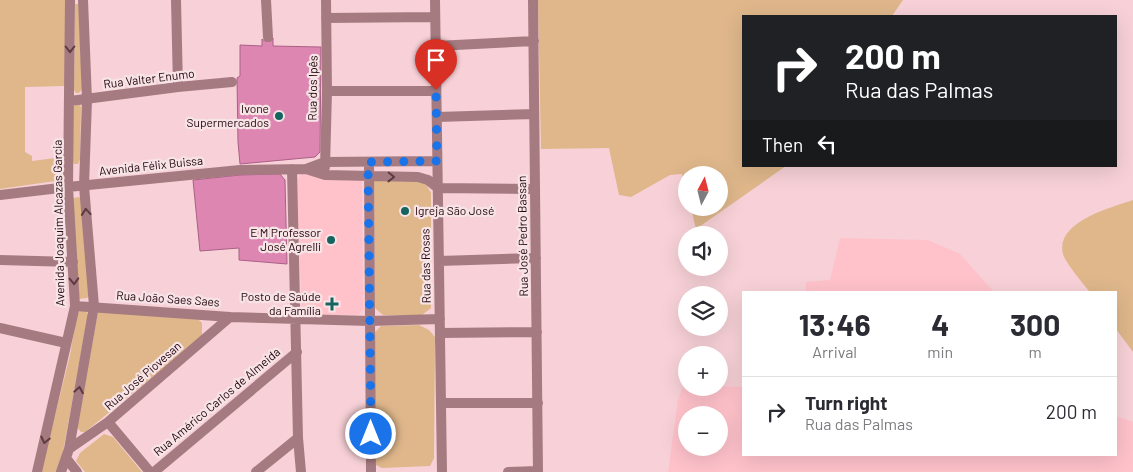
<!DOCTYPE html>
<meta charset="utf-8">
<style>
body{margin:0;font-family:Barlow,sans-serif;background:#f2f2f3;color:#2b2b33;height:100vh;display:flex;flex-direction:column;font-size:19px;white-space:nowrap}
*{box-sizing:border-box;margin:0}
p{font-size:16px;color:#7c7c81}
.icon{flex:none;width:28px;height:28px;fill:none;stroke:currentColor;stroke-width:2;stroke-linecap:round;stroke-linejoin:round}
.map{position:relative;flex:1;overflow:hidden}
.details{position:absolute;left:742px;top:291px;width:375px;height:165px;display:flex;flex-direction:column;background:#fff;border-radius:0px;box-shadow:0 5px 20px #0002}
.details>*{flex:none}
.banner{position:absolute;left:742px;top:15px;width:375px;height:152px;border-radius:0px;box-shadow:0 5px 20px #0002;background:#202124;color:#fff;overflow:hidden}
.needle{width:32px;rotate:7deg}
.fabs{position:absolute;left:678px;top:166px;display:grid;gap:10px}
.fabs a{display:grid;place-items:center;width:50px;height:50px;border-radius:50%;background:#fff;box-shadow:0 5px 20px #0002;font-size:25px}
.pin{position:absolute;display:grid;place-items:center;width:42px;height:42px;color:#fff;margin:-51px -21px;border-radius:50% 50% 50% 0;rotate:-45deg;box-shadow:0 0 5px #0007}
.pin .icon{rotate:45deg}
.me{position:absolute;width:55px;margin:-28px;rotate:0deg;stroke-linejoin:round;filter:drop-shadow(0 0 4px #0008)}
.turn{display:flex;align-items:center;gap:18px;height:105px;padding:0 20px;font-size:22px}
.turn .icon{width:65px;height:65px;stroke-width:2.5}
.turn b{display:block;font-size:35px;line-height:42px}
.then{display:flex;align-items:center;height:48px;padding:0 20px;background:#0003;gap:10px;font-size:19px}
.eta{display:flex;justify-content:space-evenly;align-items:center;height:85px;text-align:center}
.eta b{font-size:30px;font-weight:700;line-height:35px}
ul{padding:0;list-style:none}
li{display:flex;align-items:center;gap:15px;height:70px;padding:0 20px;border-top:1px solid #e1e1e2}
li div{flex:1}
li b{display:block;font-size:19px}
li em{font-style:normal}
.map>svg:first-child{display:block}
</style>
<div class="map">
<svg width="1133" height="472" viewBox="0 0 1133 472">
<rect width="100%" height="100%" fill="#f7d1d7"/>
<path fill="#ffc2cb" fill-rule="evenodd" d="M301 174H356L362 181 363 308 359 315H308L302 311 296 180Z
M840 238 928 240 960 254 994 292H806V282L830 280Z
M684 384H686V388H719V386L744 387V455H1116V416L1133 422V472H668L678 400ZM686 415H719V448H686Z"/>
<path fill="#dfb78b" d="M0 0H65V86L25 87V152L32 156V161L63 157 62 175 55 181 0 189Z
M538 0H903L892 16H744V166H786L696 229 691 208H719V175H686V190L682 174 670 175 631 197 619 195 609 148 541 149Z
M75 4H79L82 89 79 93H76L74 90Z
M76 104H80L81 108 80 159 78 164H74L72 159 73 107Z
M414 177 426 184 431 193V308L422 315H383L375 308 374 180Z
M79 197 81 199 90 295 87 298 79 299 72 200 74 198Z
M1133 200V352L1116 329V292H1090C1084 285 1065 262 1063 254 1055 222 1110 208 1133 200Z
M81 311H86L88 315 62 457 57 472H41L70 355 77 314Z
M98 312 197 318 202 323V337L85 432H81L77 427Z
M419 325 429 330 435 337 434 458 430 466 382 468 376 465 374 333 381 326Z
M104 434 113 437 142 472H85L76 461 80 453Z"/>
<path fill="#dd86b2" stroke="#aa6086" d="M273 38V46L321 47 320 152 315 157 240 164 238 142 237 78 240 76V45L262 46V39L265 41H271Z
M280 174 285 180 287 264 239 260V248L200 251 193 180 240 175Z"/>
<g fill="none" stroke-linecap="round" stroke-linejoin="round">
<path stroke="#a57b81" stroke-width="10" d="M176 0 178 87
M266 0 268 37
M435 0 442 472
M533 0 538 472
M326 18 435 17
M436 46 534 41
M327 91H436
M70 101 178 87 232 82
M437 117 534 114
M369 162 371 472
M325 167 327 91 326 0
M292 169 298 438 301 472
M306 169 325 175 418 177 428 180 438 188 535 189
M0 195 68 187 240 170 306 169 325 162 437 161
M0 260 73 262
M439 261 536 258
M75 306 230 317 370 321 440 319
M0 328 66 343
M440 333 537 332
M441 403H538
M108 422 150 472
M69 449 108 422 230 317
M66 458 77 472
M37 472 75 306 68 187 70 0
M61 472 69 449 94 306 84 186 87 100 83 0
M154 472 297 352
M256 472 298 438
M508 472 538 471"/>
</g>
<defs><path id="oneway-chevron" d="M-2-3.5L2.5 0L-2 3.5" fill="none" stroke-width="1.6" stroke-linecap="round" stroke-linejoin="round" transform="scale(1.25)"/></defs>
<g stroke="#5e3a41">
<use href="#oneway-chevron" transform="translate(70 49) rotate(90)"/>
<use href="#oneway-chevron" transform="translate(391 177) rotate(1)"/>
<use href="#oneway-chevron" transform="translate(86 212) rotate(-95)"/>
<use href="#oneway-chevron" transform="translate(74 281) rotate(88)"/>
<use href="#oneway-chevron" transform="translate(79 390) rotate(-80)"/>
<use href="#oneway-chevron" transform="translate(45 440) rotate(103)"/>
</g>
<g fill="none" stroke-linecap="round" stroke-linejoin="round">
<path stroke="#1a73e8" stroke-width="9" stroke-dasharray="0 16.2" d="M371 434 368 162 437 161 436 90"/>
</g>
<g fill="#16645f" stroke="#f7e4e7" stroke-width="2">
<circle cx="279" cy="116" r="5"/>
<circle cx="405" cy="211" r="5"/>
<circle cx="331" cy="240" r="5"/>
<path d="M329.5 296.5h5v5h5v5h-5v5h-5v-5h-5v-5h5z"/>
</g>
<g text-anchor="middle" stroke-width="4.5" stroke-linejoin="round" paint-order="stroke">
<g font-size="12" fill="#23050c" stroke="#f7e4e7">
<text transform="translate(149 79) rotate(-7)" y="4">Rua Valter Enumo</text>
<text transform="translate(313 88) rotate(-89)" y="4">Rua dos Ipês</text>
<text transform="translate(151 166) rotate(-6)" y="4">Avenida Félix Buissa</text>
<text transform="translate(59 223) rotate(-91)" y="4">Avenida Joaquim Alcazas Garcia</text>
<text transform="translate(523 236) rotate(-91)" y="4">Rua José Pedro Bassan</text>
<text transform="translate(426 266) rotate(-91)" y="4">Rua das Rosas</text>
<text transform="translate(168 299) rotate(4)" y="4">Rua João Saes Saes</text>
<text transform="translate(143 376) rotate(-41)" y="4">Rua José Piovesan</text>
<text transform="translate(217 402) rotate(-40)" y="4">Rua Américo Carlos de Almeida</text>
</g>
<g font-size="12" fill="#23050c" stroke="#f7e4e7" text-anchor="end">
<text x="269" y="113">Ivone<tspan x="269" dy="14">Supermercados</tspan></text>
<text x="415" y="215" text-anchor="start">Igreja São José</text>
<text x="321" y="237">E M Professor<tspan x="321" dy="14">José Agrelli</tspan></text>
<text x="321" y="301">Posto de Saúde<tspan x="321" dy="14">da Família</tspan></text>
</g>
</g>
</svg>
<div class="fabs">
<a><svg class="needle" viewBox="-14 -14 28 28"><path d="M0-13l5 13h-10z" fill="#e53935"/><path d="M0 13l5-13h-10z" fill="#7c7c81"/></svg></a>
<a><svg class="icon" aria-label="sound" viewBox="0 0 24 24"><path d="M4 9h4l5-4v14l-5-4H4zM17 9q2 3 0 6"/></svg></a>
<a><svg class="icon" aria-label="layers" viewBox="0 0 24 24"><path d="M12 4l9 5-9 5-9-5zM3 14l9 5 9-5"/></svg></a>
<a>+</a>
<a>−</a>
</div>
<div class="pin" style="left:436px;top:90px;background:#d93025"><svg class="icon" aria-label="arrive" viewBox="0 0 24 24"><path d="M6 21V4h12l-3 4 3 4H6"/></svg></div>
<svg class="me" style="left:371px;top:434px" viewBox="-20 -20 40 40"><circle r="17" fill="#1a73e8" stroke="#fff" stroke-width="3"/><path d="M0-11L8 9 0 5-8 9z" fill="#fff"/></svg>
<div class="banner">
<div class="turn"><svg class="icon" aria-label="right" viewBox="0 0 24 24"><path d="M7 20v-9h11M14 6l5 5-5 5"/></svg><div><b>200 m</b>Rua das Palmas</div></div>
<div class="then">Then<svg class="icon" aria-label="left" viewBox="0 0 24 24"><path d="M17 20v-9H6M10 6l-5 5 5 5"/></svg></div>
</div>
<section class="details">
<div class="eta">
<div><b>13:46</b><p>Arrival</p></div>
<div><b>4</b><p>min</p></div>
<div><b>300</b><p>m</p></div>
</div>
<ul>
<li><svg class="icon" aria-label="right" viewBox="0 0 24 24"><path d="M7 20v-9h11M14 6l5 5-5 5"/></svg><div><b>Turn right</b><p>Rua das Palmas</p></div><em>200 m</em></li>
</ul>
</section>
</div>
